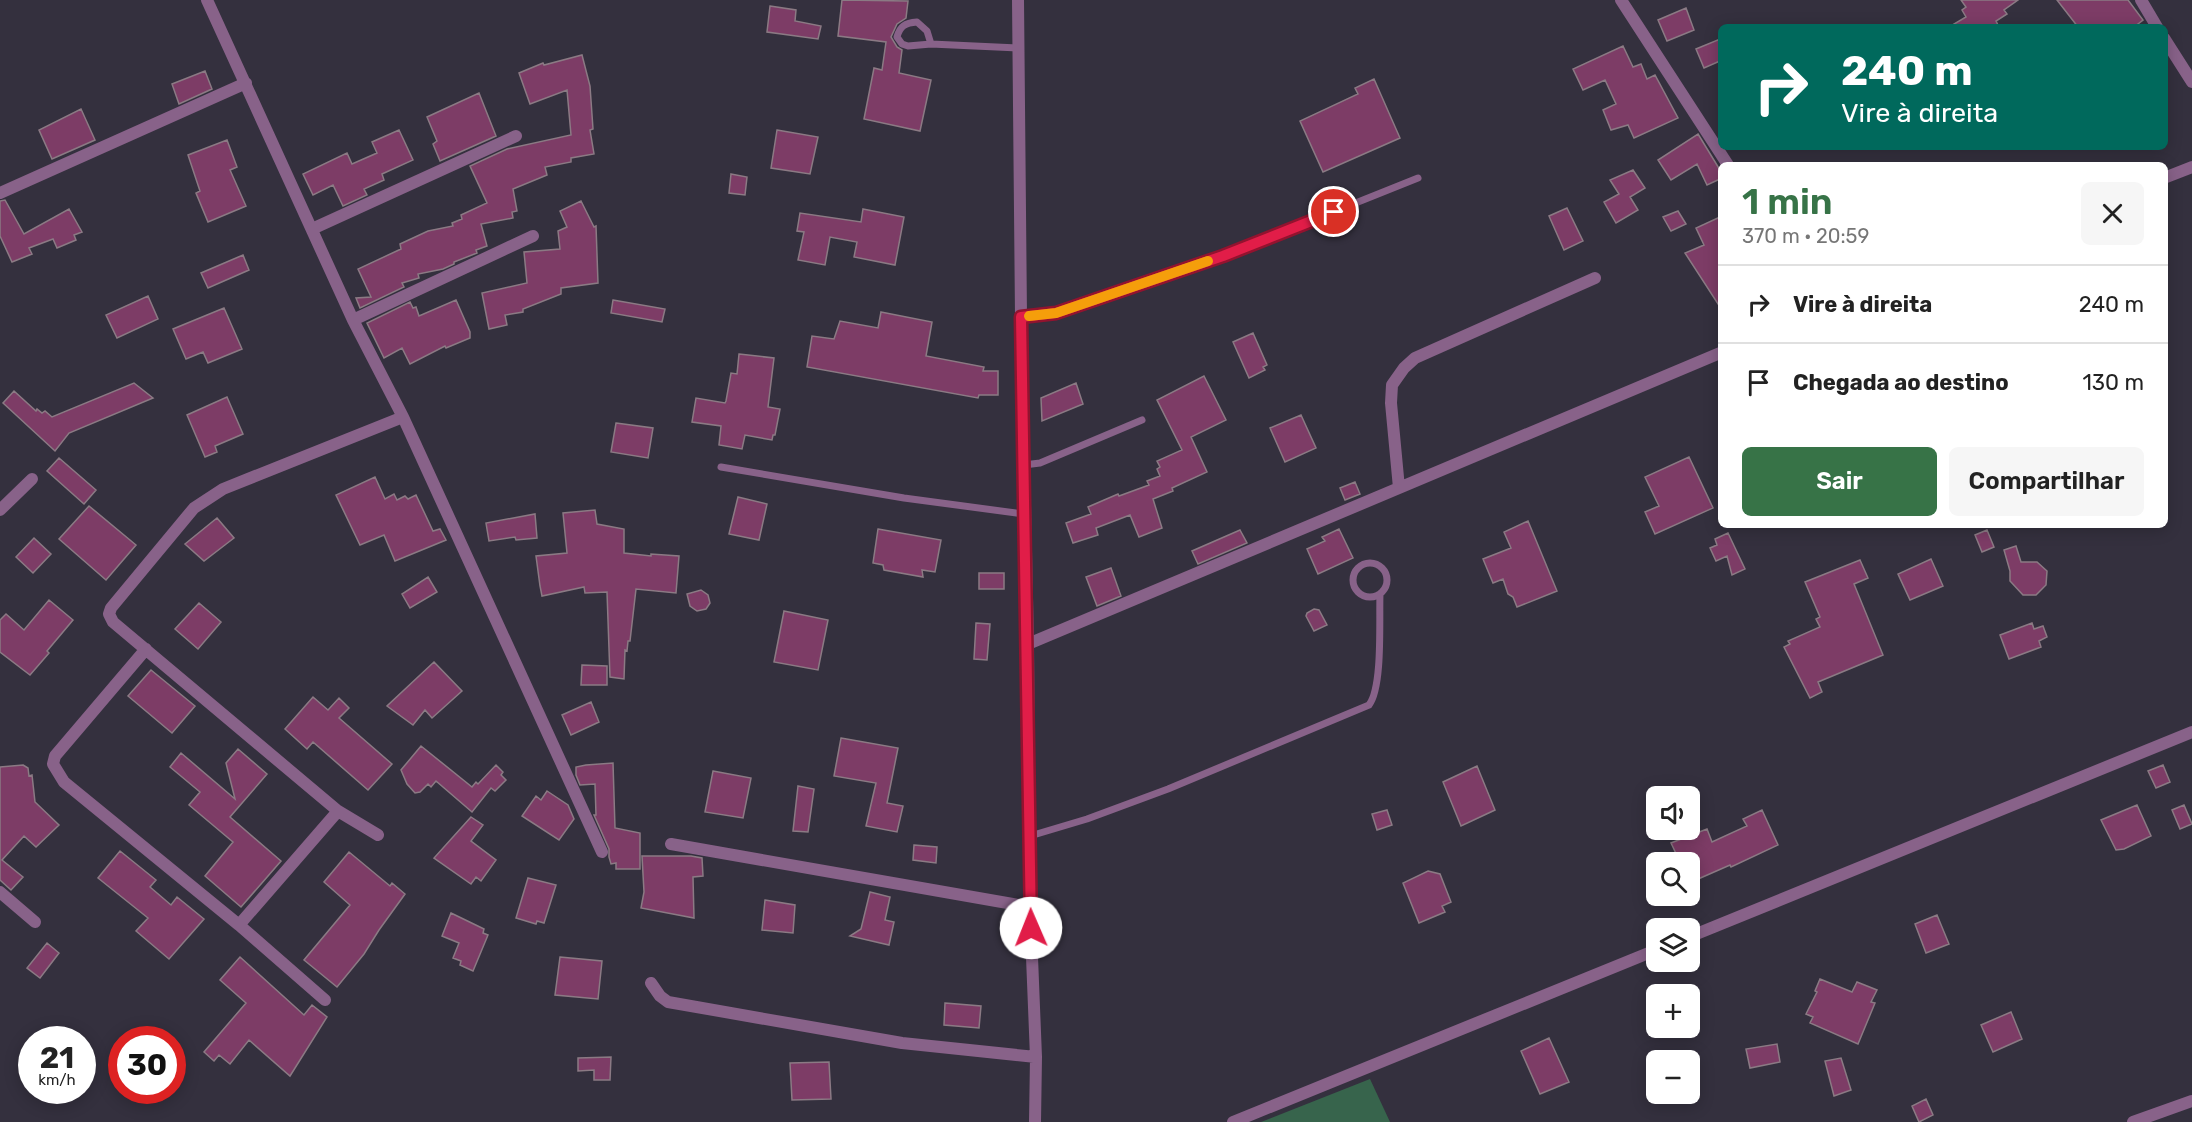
<!DOCTYPE html>
<html lang="pt">
<meta charset="utf-8">
<style>
body{margin:0;font-family:Rubik,sans-serif;background:#f6f6f6;color:#222;height:100vh;display:flex;flex-direction:column;font-size:22px;white-space:nowrap}
*{box-sizing:border-box;margin:0}
p{font-size:20px;color:#767676}
.icon{flex:none;width:33px;height:33px;fill:none;stroke:currentColor;stroke-width:2;stroke-linecap:round;stroke-linejoin:round}
.map{position:relative;flex:1;overflow:hidden}
.details{position:absolute;left:1718px;top:162px;width:450px;height:366px;display:flex;flex-direction:column;background:#fff;border-radius:9px;box-shadow:0 3px 15px #0003}
.details>*{flex:none}
.banner{position:absolute;left:1718px;top:24px;width:450px;height:126px;border-radius:9px;box-shadow:0 3px 15px #0003;background:#00695c;color:#fff;overflow:hidden}
.controls{position:absolute;left:1646px;top:786px;display:grid;gap:12px}
.controls a{display:grid;place-items:center;width:54px;height:54px;border-radius:9px;background:#fff;box-shadow:0 3px 15px #0003;font-size:30px}
.speed{position:absolute;left:18px;top:1026px;display:flex;gap:12px;font-size:30px;font-weight:700;text-align:center}
.speed>*{display:grid;place-content:center;width:78px;height:78px;border-radius:50%;background:#fff;box-shadow:0 3px 15px #0003;line-height:1}
.speed small{font-size:15px;font-weight:400}
.speed .limit{border:9px solid #d22;background:#fff;color:#111}
.pin{position:absolute;display:grid;place-items:center;width:51px;height:51px;color:#fff;margin:-26px;border:3px solid #fff;border-radius:50%;box-shadow:0 2px 6px #0007}
.me{position:absolute;width:66px;margin:-33px;rotate:359deg;stroke-linejoin:round;filter:drop-shadow(0 0 4px #0008)}
.turn{display:flex;align-items:center;gap:21px;height:126px;padding:0 24px;font-size:27px}
.turn .icon{width:78px;height:78px;stroke-width:2.5}
.turn b{display:block;font-size:42px;line-height:51px}
.round{display:grid;place-items:center;flex:none;width:63px;height:63px;border-radius:9px;background:#f6f6f6}
.summary{display:flex;align-items:center;justify-content:space-between;height:102px;padding:0 24px}
h1{font-size:36px;font-weight:600;line-height:45px;color:#377347}
.primary-button{display:flex;gap:12px;margin-top:auto;padding:12px 24px}
.primary-button a{flex:1;height:69px;border-radius:9px;background:#377347;color:#fff;font-size:24px;font-weight:600;line-height:69px;text-align:center}
.primary-button a+a{background:#f6f6f6;color:#222}
ul{padding:0;list-style:none}
li{display:flex;align-items:center;gap:18px;height:78px;padding:0 24px;border-top:2px solid #e0e0e0}
li div{flex:1}
li b{display:block;font-size:22px}
li em{font-style:normal}
.map>svg:first-child{display:block}
</style>
<div class="map">
<svg width="2192" height="1122" viewBox="0 0 2192 1122">
<rect width="100%" height="100%" fill="#34303e"/>
<path fill="#37644c" d="M1370 1079 1390 1122H1261Z"/>
<path fill="#7d3c66" stroke="#8b7a84" stroke-width="1.5" d="M842 0 908 1 906 18 897 24 891 37 897 47 902 50 899 73 931 80 920 131 864 119 874 68 882 70 886 42 838 36Z
M1961 0H2018L2004 10 2007 14 1996 21 1999 27H1949L1966 17 1962 10 1966 7Z
M2057 0H2128L2143 20 2134 27H2078Z
M770 6 796 10 795 21 821 26 818 39 767 32Z
M1686 8 1694 30 1667 41 1658 20Z
M1720 39V61L1704 68 1696 49Z
M1623 46 1633 67 1641 64 1647 79 1655 75 1678 118 1634 138 1628 125 1611 130 1603 110 1616 104 1605 80 1583 90 1573 69Z
M582 55 590 86 593 129 590 130 594 154 571 158V162L545 167 547 175 513 189 517 211 512 212 513 218 481 224 487 246 476 250 477 253 454 262V264L443 269 418 274 419 278 402 283 404 287 360 308 356 298 371 297 358 269 401 249 400 244 428 231 453 226 452 223 462 219 461 215 487 203 470 166 507 149 571 135 567 90 530 104 519 73 543 63 544 65Z
M205 71 212 89 179 104 172 84Z
M1374 79 1400 138 1323 172 1300 121 1358 94 1355 88Z
M479 93 496 136 440 161 433 144 437 141 427 117Z
M81 109 95 140 52 159 39 130Z
M399 130 413 160 382 174 384 180 364 189 367 195 343 206 333 185 313 195 303 174 347 153 352 164 377 153 372 142Z
M777 130 818 137 810 174 771 168Z
M1698 134 1720 170V179L1707 185 1697 164 1671 180 1658 160Z
M227 140 237 167 230 170 246 206 208 222 196 193 200 191 188 155Z
M1633 170 1645 188 1630 197 1638 210 1616 223 1604 202 1619 194 1610 180Z
M731 174 747 177 745 195 729 193Z
M5 200 24 234 69 209 82 232 74 235 76 240 57 248 53 239 29 248 32 254 12 262 0 236V201Z
M581 201 594 227 596 226 598 283 561 288V294L523 309V312L505 315 507 325 489 329 482 293 527 283 524 252 560 249 558 231 567 227 560 211Z
M1567 208 1583 241 1564 250 1549 216Z
M863 209 904 217 895 265 854 257 857 242 830 237 825 265 798 260 804 232 797 231 800 213 861 222Z
M1678 211 1686 224 1671 231 1663 217Z
M1720 217V307L1685 253 1704 245 1696 228Z
M243 255 249 270 208 288 201 273Z
M148 296 158 319 117 338 106 315Z
M456 300 470 332V338L446 348 445 346 410 364 402 348 384 358 367 323 410 302 413 308 416 307 419 316Z
M613 300 665 309 662 322 611 313Z
M224 308 242 349 208 363 203 352 186 359 173 329Z
M881 312 932 322 926 356 984 367 983 371H998V395H979L978 398 807 367 812 336 834 339 840 321 878 328Z
M1253 333 1267 365 1263 367 1265 370 1249 378 1233 342Z
M739 354 774 358 768 407 780 409 775 435H773L772 440 745 435 742 449 719 445 721 426 692 422 696 398 725 403 726 401 731 373 737 374Z
M1204 376 1226 420 1191 437 1207 472 1172 488 1173 491 1153 499 1162 528 1139 537 1130 515 1096 528 1098 535 1073 543 1066 523 1091 514 1088 507 1118 494 1119 496 1149 485 1147 481 1160 476 1157 469 1160 467 1157 461 1182 450 1157 400Z
M134 383 153 398 69 433 55 451 3 403 14 391 36 411 37 409 42 413 45 411 52 417Z
M1076 383 1083 404 1042 421 1041 398Z
M227 397 243 434 215 446 217 452 205 457 187 415Z
M1301 415 1316 448 1285 462 1270 428Z
M616 423 653 428 648 458 611 452Z
M1689 457 1713 508 1655 534 1645 512 1659 506 1645 477Z
M59 458 96 490 84 504 47 471Z
M375 477 385 499 394 494 397 500 405 496 408 499 416 495 433 531 440 529 446 540 395 561 384 535 360 545 336 495Z
M1355 482 1360 494 1345 500 1340 488Z
M738 497 767 504 759 540 729 534Z
M89 506 136 545 106 580 59 539Z
M595 510 597 524 624 529V553L651 556V554L679 556 676 593 636 589 630 641H628L627 651 625 650 624 679 610 677 607 592 585 593 584 587 542 596 540 586 536 556 567 553 563 513Z
M535 514 537 538 516 540 515 537 489 541 486 523Z
M217 518 234 538 204 561 185 544Z
M1528 521 1557 591 1517 607 1513 597 1508 594 1503 579 1493 583 1483 559 1511 548 1504 532Z
M878 529 941 540 935 572 922 570 923 577 884 570 883 565 873 563Z
M1339 529 1353 558 1318 574 1307 549 1325 541 1322 537Z
M1240 530 1247 543 1198 564 1192 551Z
M1987 530 1994 547 1982 552 1975 535Z
M1728 533 1745 569 1732 575 1727 556 1716 561 1710 548 1717 545 1715 539Z
M34 538 51 554 33 573 16 557Z
M2016 546 2021 562H2037L2047 571 2046 585 2036 595H2023L2010 581V571L2004 550Z
M1931 559 1943 586 1910 600 1898 574Z
M1860 560 1868 578 1854 584 1883 655 1818 682 1822 692 1810 698 1784 647 1790 644 1788 641 1820 627 1816 619 1820 617 1805 582Z
M1111 568 1121 596 1097 606 1086 577Z
M979 573H1004V589H979Z
M428 577 437 592 410 608 402 594Z
M701 590 708 595 710 603 706 609 697 611 690 606 687 594Z
M49 600 73 620 47 651 49 653 30 675 0 652V620L6 614 24 630Z
M199 603 221 622 198 649 175 629Z
M1314 609 1319 610 1327 625 1314 631 1306 616 1307 613Z
M784 611 828 620 818 670 774 662Z
M976 623 990 624 987 660 974 659Z
M2032 623 2034 629 2043 626 2047 637 2039 641 2041 647 2009 659 2000 635Z
M434 662 462 691 432 718 425 710 413 725 387 706Z
M582 665 607 666V685H581Z
M151 670 195 706 172 733 128 696Z
M313 697 328 710 339 698 349 708 339 718 392 764 368 790 313 742 307 749 285 729Z
M591 702 599 722 571 735 562 715Z
M841 738 898 748 887 803 903 806 897 832 866 826 876 783 834 776Z
M421 746 472 787 476 782 478 784 496 765 503 772 501 775 506 780 495 791 491 788 472 812 436 781 431 787 428 784 420 792 415 793 407 784 401 770Z
M238 749 267 774 230 817 281 861 241 907 205 876 233 842 189 805 200 792 170 767 181 753 235 799 226 763Z
M613 763 615 828 640 833V869H616V863L611 864 609 857V849L594 815H596L595 784 580 785 576 775V767L586 765Z
M23 765 28 768 29 776 32 775 35 802 59 825 36 847 24 836 2 860 23 877 11 890 0 880V767Z
M2163 765 2170 782 2156 788 2148 771Z
M1477 766 1495 810 1461 826 1443 782Z
M713 771 751 778 743 818 705 812Z
M798 786 814 789 808 832 793 831Z
M547 791 568 805 574 819 559 840 522 816 536 796 541 800Z
M2137 805 2151 836 2124 849 2116 850 2101 820Z
M2184 805 2192 824 2180 829 2172 810Z
M1387 810 1392 825 1377 830 1372 814Z
M1762 810 1778 845 1731 867 1730 865 1689 883V862H1680L1671 843 1707 829 1712 842 1747 826 1743 819Z
M471 817 483 825 471 841 496 860 481 881 476 877 471 884 434 858Z
M914 845 937 847 936 863 913 860Z
M120 851 156 880 150 887 171 905 177 897 204 919 169 959 136 931 148 918 98 878Z
M349 852 390 886 392 883 405 894 379 930 364 954 337 987 304 960 350 905 324 882Z
M642 856H691L702 858 703 876 693 877 694 918 641 908 644 892Z
M1428 871 1440 874 1451 902 1442 906 1445 912 1419 923 1403 883Z
M528 878 556 885 544 923 537 921 536 924 516 918Z
M870 892 890 897 885 920 894 922 889 945 850 936 861 929Z
M765 900 795 905 793 933 762 930Z
M451 913 484 929 483 933 488 935 473 971 460 965 461 961 453 958 459 943 442 936Z
M1937 915 1949 944 1926 953 1915 924Z
M47 943 59 953 40 978 27 968Z
M240 957 304 1015 312 1005 327 1017 290 1076 249 1040 230 1064 219 1055 214 1061 204 1052 246 1003 220 980Z
M560 957 602 961 598 999 555 995Z
M1820 979 1852 992 1857 982 1877 990 1871 1002 1875 1003 1858 1044 1810 1023 1813 1017 1806 1014 1817 992 1815 991Z
M945 1003 981 1006 979 1028 944 1025Z
M2011 1012 2022 1039 1993 1052 1981 1025Z
M1549 1038 1569 1082 1540 1094 1521 1051Z
M1777 1044 1780 1062 1750 1068 1746 1049Z
M611 1057 610 1080H594V1070L578 1071V1058Z
M1841 1058 1851 1090 1834 1096 1825 1061Z
M829 1062 831 1099 792 1100 790 1063Z
M1926 1099 1933 1115 1919 1122 1912 1106Z"/>
<g fill="none" stroke-linecap="round" stroke-linejoin="round">
<path stroke="#886289" stroke-width="7" d="M931 44 927 31 917 22C905 23 900 26 897 37L902 44 908 46 931 44 1019 48
M1021 317 1056 313 1223 256 1418 178
M1024 465 1040 463 1142 420
M721 467 904 498 1024 514
M1353 580a17 17 0 1 1 34 0a17 17 0 1 1-34 0Z
M1030 836 1087 819 1168 789 1369 705C1383 687 1379 619 1380 594"/>
<path stroke="#886289" stroke-width="12" d="M207 0 353 320 533 236
M1018 0 1021 317 1028 644 1030 907 1036 1057 1035 1122
M1621 0 1728 165
M2141 0 2157 27
M2164 38 2192 82
M2164 178 2192 167
M0 193 246 83
M312 229 516 136
M353 320 403 417 602 852
M1399 488 1391 403 1392 385 1404 368 1415 358 1595 278
M0 510 32 479
M1028 644 1720 353
M146 649 55 756 53 764 64 782 239 925 325 1000
M378 835 338 811 113 622 109 614 111 608 194 508 223 489 403 417
M671 844 1030 907
M0 892 35 922
M239 925 338 811
M1689 937 2192 732
M651 983 660 996 668 1002 902 1043 1036 1057
M1233 1122 1656 950
M2133 1122 2192 1101"/>
</g>
<g fill="none" stroke-linecap="round" stroke-linejoin="round">
<g stroke="#92132f" stroke-width="15">
<path id="route" d="M1031 928 1021 317 1056 313 1223 256 1334 212"/>
</g>
<use href="#route" stroke="#e11d48" stroke-width="10"/>
<path stroke="#f59e0b" stroke-width="10" d="M1029 316 1056 313 1208 261"/>
</g>
</svg>
<div class="controls">
<a><svg class="icon" aria-label="sound" viewBox="0 0 24 24"><path d="M4 9h4l5-4v14l-5-4H4zM17 9q2 3 0 6"/></svg></a>
<a><svg class="icon" aria-label="search" viewBox="0 0 24 24"><circle cx="10" cy="10" r="6"/><path d="M15 15l6 6"/></svg></a>
<a><svg class="icon" aria-label="layers" viewBox="0 0 24 24"><path d="M12 4l9 5-9 5-9-5zM3 14l9 5 9-5"/></svg></a>
<a>+</a>
<a>−</a>
</div>
<div class="speed"><div>21<small>km/h</small></div><div class="limit">30</div></div>
<div class="pin" style="left:1334px;top:212px;background:#d93025"><svg class="icon" aria-label="arrive" viewBox="0 0 24 24"><path d="M6 21V4h12l-3 4 3 4H6"/></svg></div>
<svg class="me" style="left:1031px;top:928px" viewBox="-20 -20 40 40"><circle r="19" fill="#fff"/><path d="M0-13L10 11 0 6-10 11z" fill="#e11d48"/></svg>
<div class="banner">
<div class="turn"><svg class="icon" aria-label="right" viewBox="0 0 24 24"><path d="M7 20v-9h11M14 6l5 5-5 5"/></svg><div><b>240 m</b>Vire à direita</div></div>
</div>
<section class="details">
<div class="summary"><div><h1>1 min</h1><p>370 m · 20:59</p></div><a class="round"><svg class="icon" aria-label="close" viewBox="0 0 24 24"><path d="M6 6l12 12M18 6L6 18"/></svg></a></div>
<ul>
<li><svg class="icon" aria-label="right" viewBox="0 0 24 24"><path d="M7 20v-9h11M14 6l5 5-5 5"/></svg><div><b>Vire à direita</b></div><em>240 m</em></li>
<li><svg class="icon" aria-label="arrive" viewBox="0 0 24 24"><path d="M6 21V4h12l-3 4 3 4H6"/></svg><div><b>Chegada ao destino</b></div><em>130 m</em></li>
</ul>
<div class="primary-button"><a>Sair</a><a>Compartilhar</a></div>
</section>
</div>
